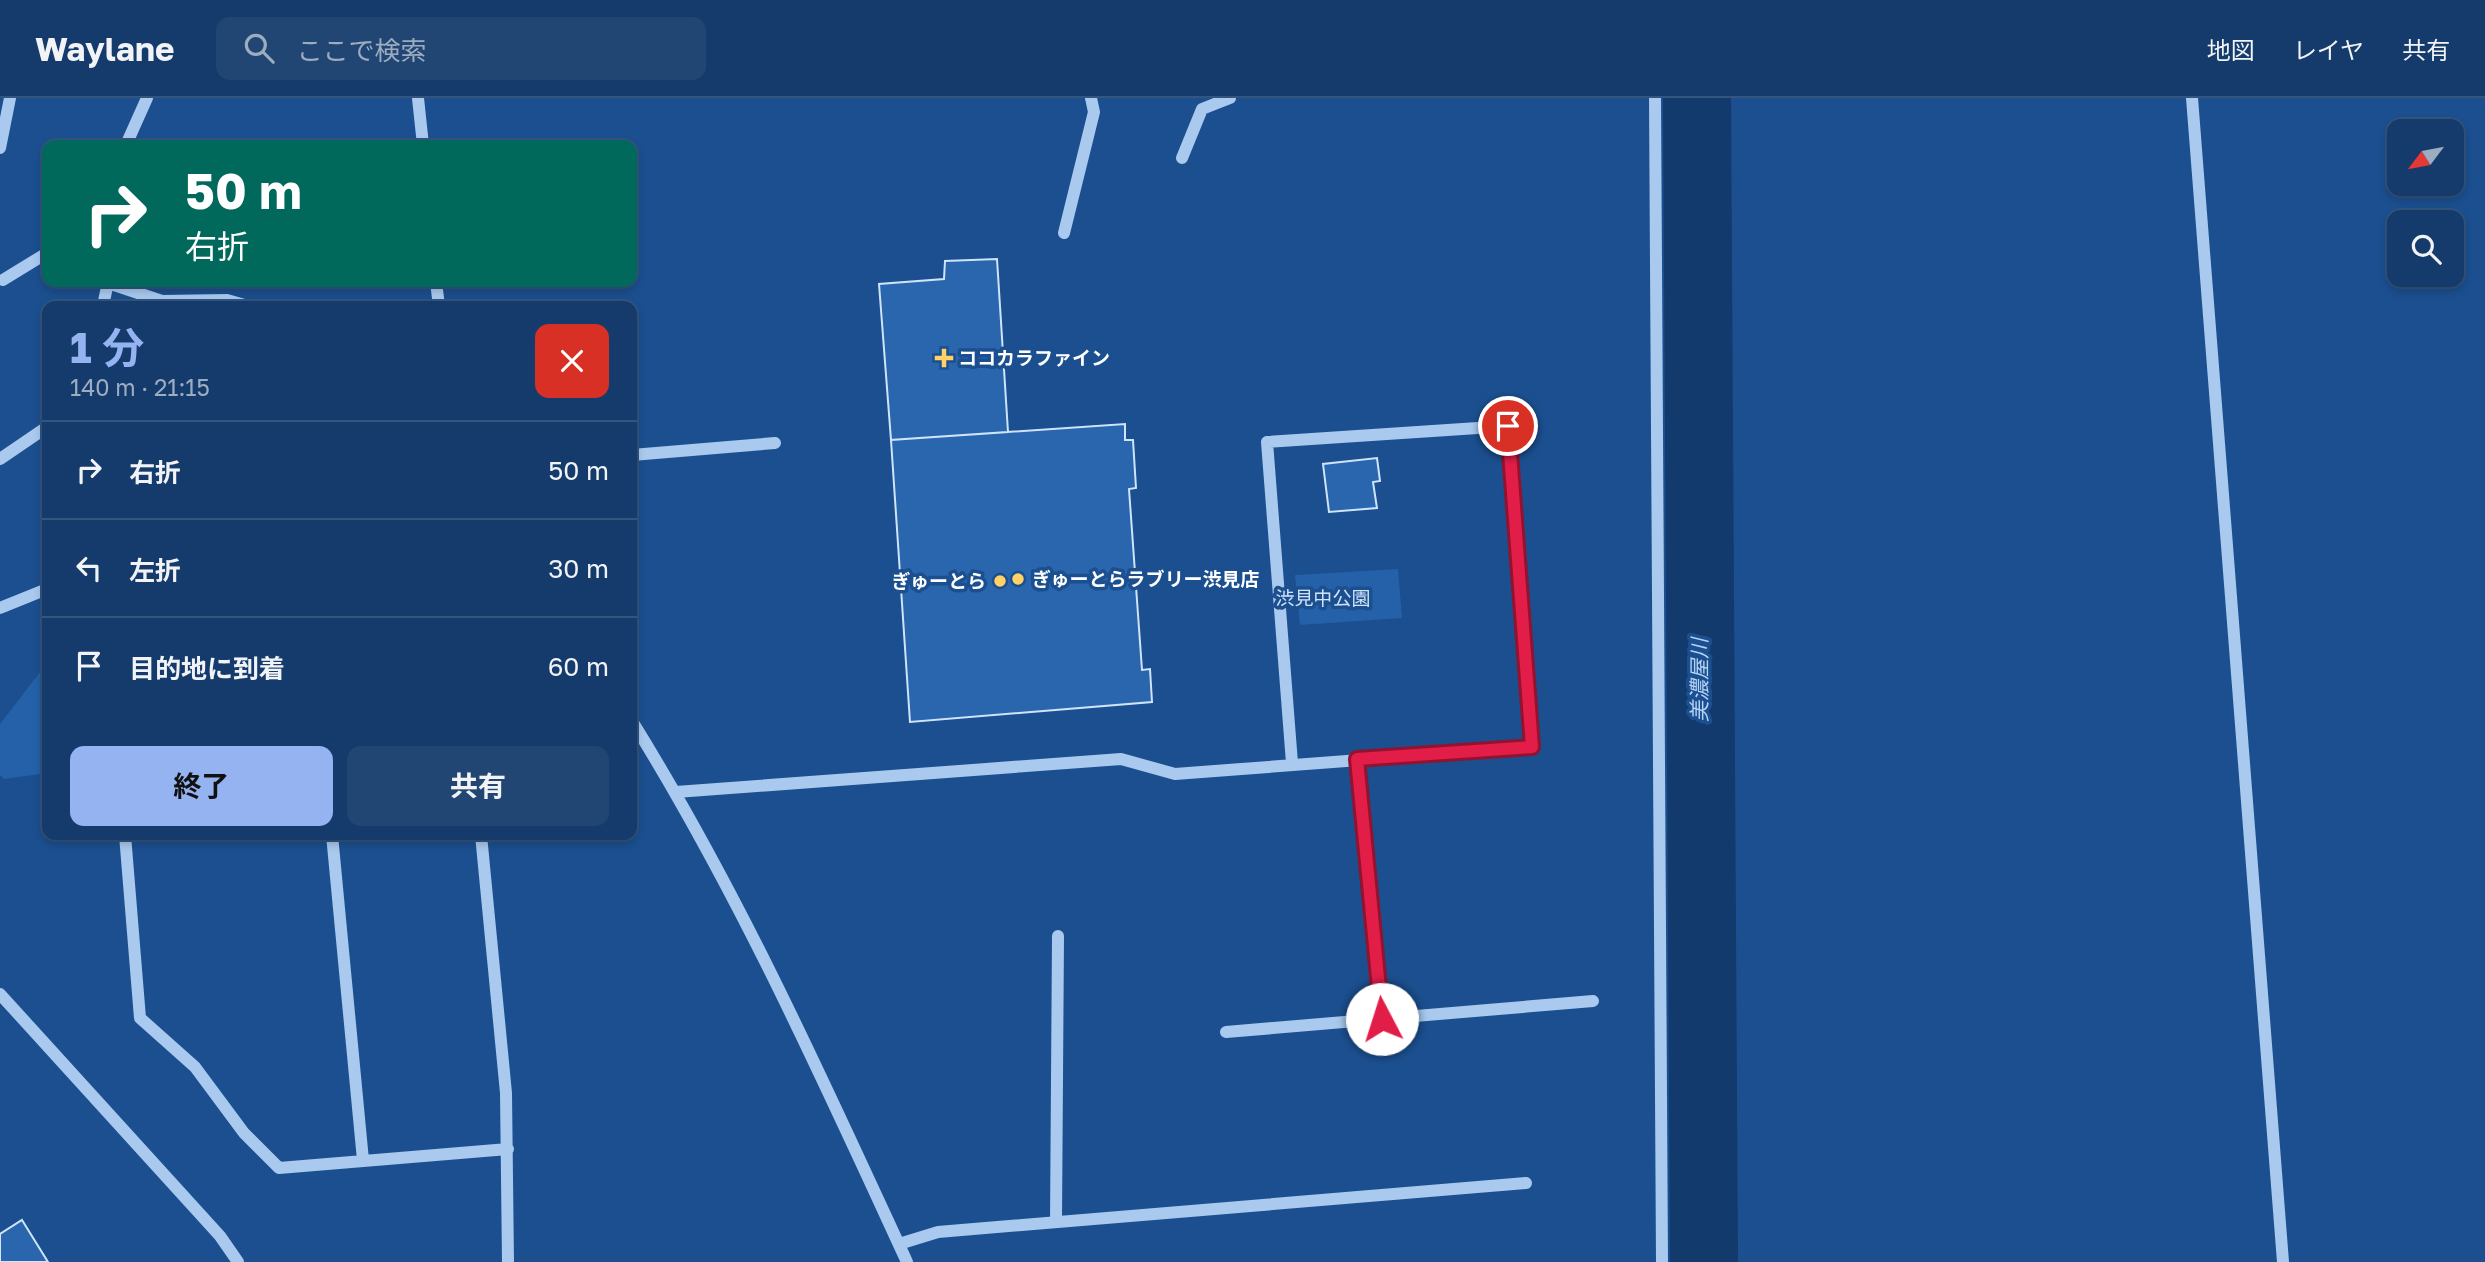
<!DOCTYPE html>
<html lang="ja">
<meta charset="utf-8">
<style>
body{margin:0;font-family:"Golos Text","Noto Sans JP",sans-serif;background:#214673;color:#f1f3f6;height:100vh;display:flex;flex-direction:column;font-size:26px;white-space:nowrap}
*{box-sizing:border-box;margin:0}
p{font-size:23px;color:#9dadc1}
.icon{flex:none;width:38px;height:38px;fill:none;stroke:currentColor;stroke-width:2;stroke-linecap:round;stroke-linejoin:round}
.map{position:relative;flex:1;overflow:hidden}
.panel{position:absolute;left:42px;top:203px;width:595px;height:539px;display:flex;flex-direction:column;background:#143b6b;border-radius:14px;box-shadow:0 4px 10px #0003,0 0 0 2px #33557e}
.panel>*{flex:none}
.banner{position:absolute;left:42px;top:42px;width:595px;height:147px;border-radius:14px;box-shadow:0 4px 10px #0003,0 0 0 2px #33557e;background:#00695c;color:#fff;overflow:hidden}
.needle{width:46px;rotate:238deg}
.buttons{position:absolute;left:2387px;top:21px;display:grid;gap:14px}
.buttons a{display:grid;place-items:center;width:77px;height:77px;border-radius:14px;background:#143b6b;box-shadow:0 4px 10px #0003,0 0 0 2px #33557e;font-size:35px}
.pin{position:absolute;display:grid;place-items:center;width:60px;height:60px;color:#fff;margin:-30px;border:4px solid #fff;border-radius:50%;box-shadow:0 2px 7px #0007}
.me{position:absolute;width:77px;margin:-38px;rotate:355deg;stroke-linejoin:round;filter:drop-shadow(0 0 5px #0008)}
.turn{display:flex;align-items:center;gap:24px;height:147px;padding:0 28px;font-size:32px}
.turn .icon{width:91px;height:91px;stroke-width:2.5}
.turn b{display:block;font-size:49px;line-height:60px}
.round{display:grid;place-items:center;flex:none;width:74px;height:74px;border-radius:14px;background:#214673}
.summary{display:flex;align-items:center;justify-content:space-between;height:119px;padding:0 28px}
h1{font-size:42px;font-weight:700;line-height:52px;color:#95b2f1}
.button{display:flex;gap:14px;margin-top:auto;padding:14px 28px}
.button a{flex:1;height:80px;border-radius:14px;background:#95b2f1;color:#111;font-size:28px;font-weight:700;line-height:80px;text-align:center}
.button a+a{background:#214673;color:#f1f3f6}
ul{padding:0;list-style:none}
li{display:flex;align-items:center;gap:21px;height:98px;padding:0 28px;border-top:2px solid #33557e}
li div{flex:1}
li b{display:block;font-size:26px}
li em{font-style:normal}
header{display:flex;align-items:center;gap:42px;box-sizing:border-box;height:98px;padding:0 35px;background:#143b6b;border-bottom:2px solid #33557e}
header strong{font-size:33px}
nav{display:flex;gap:38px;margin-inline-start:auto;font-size:24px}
.search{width:490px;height:63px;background:#214673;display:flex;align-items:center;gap:18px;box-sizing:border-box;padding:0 24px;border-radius:14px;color:#9dadc1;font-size:26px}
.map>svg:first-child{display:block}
</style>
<header>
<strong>Waylane</strong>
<div class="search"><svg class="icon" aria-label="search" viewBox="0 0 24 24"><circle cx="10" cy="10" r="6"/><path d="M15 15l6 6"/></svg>ここで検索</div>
<nav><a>地図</a><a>レイヤ</a><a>共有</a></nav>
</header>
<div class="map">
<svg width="2485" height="1164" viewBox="0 0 2485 1164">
<rect width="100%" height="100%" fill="#1b4f8f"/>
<path fill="#2461a8" d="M1398 471 1402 520 1300 527 1295 477Z
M47 565V675L4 681 0 677V626Z"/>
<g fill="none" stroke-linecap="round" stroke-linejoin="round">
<path stroke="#123a6d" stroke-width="68" d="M1697 0 1704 1164"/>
</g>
<path fill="#2a66ad" stroke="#cfe3fa" stroke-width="2" d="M997 161 1008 334 891 342 879 186 944 181 945 163Z
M1125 326V342H1133L1136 390 1129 391 1142 572 1150 571 1152 604 910 624 891 342Z
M1377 360 1380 383 1373 384 1377 410 1329 414 1323 366Z
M22 1122 48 1164H0V1136Z"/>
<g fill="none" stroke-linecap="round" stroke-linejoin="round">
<path stroke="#a9c9ee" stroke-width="12" d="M418 0 423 47
M1655 0 1662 1164
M2192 0 2283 1164
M126 47 147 0
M0 50 10 0
M1182 60 1202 11 1230 0
M1064 135 1094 14 1091 0
M3 182 47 155
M436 184 439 208
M108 185 162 203 227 202 248 208
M103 208 108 184
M632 357 775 345
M0 361 47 329
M0 510 47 491
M632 623C739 795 822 980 907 1164
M1357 661 1382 921
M676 694 1121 661 1175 676 1532 649 1508 328 1267 344 1292 665
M125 737 140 920 195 969 244 1035 279 1070 508 1051
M332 737 363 1062
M481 737 506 995 508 1164
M0 896 220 1138 238 1164
M1226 934 1593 903
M1056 1123 1058 838
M899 1146 938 1134 1526 1085"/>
</g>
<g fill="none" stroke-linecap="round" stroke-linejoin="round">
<g stroke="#92132f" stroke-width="18">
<path id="route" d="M1382 921 1357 661 1532 649 1508 328"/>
</g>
<use href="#route" stroke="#e11d48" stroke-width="12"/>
</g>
<g fill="#ffd166" stroke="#1b4f8f" stroke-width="2.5">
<path d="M940.5 249.5h7v7h7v7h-7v7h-7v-7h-7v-7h7z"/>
<circle cx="1018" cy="481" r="7"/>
<circle cx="1000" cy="483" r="7"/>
</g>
<g text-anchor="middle" stroke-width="7" stroke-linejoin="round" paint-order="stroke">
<g font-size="19" font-weight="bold" fill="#fff" stroke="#1b4f8f" text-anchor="start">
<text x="958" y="267">ココカラファイン</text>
<text x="1032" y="488">ぎゅーとらラブリー渋見店</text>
<text x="986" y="490" text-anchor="end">ぎゅーとら</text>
</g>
<g font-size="19" fill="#cfe3fa" stroke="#1b4f8f">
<text x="1323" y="507">渋見中公園</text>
</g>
<g font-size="21" font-style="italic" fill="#b5d3f5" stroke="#1b4f8f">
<text transform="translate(1700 582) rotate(-90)" y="7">美濃屋川</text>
</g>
</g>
</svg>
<div class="buttons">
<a><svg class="needle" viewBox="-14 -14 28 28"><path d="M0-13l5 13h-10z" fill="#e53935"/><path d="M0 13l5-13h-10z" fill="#9dadc1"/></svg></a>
<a><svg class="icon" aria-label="search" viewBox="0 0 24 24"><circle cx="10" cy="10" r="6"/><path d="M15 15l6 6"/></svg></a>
</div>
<div class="pin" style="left:1508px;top:328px;background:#d93025"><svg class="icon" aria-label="arrive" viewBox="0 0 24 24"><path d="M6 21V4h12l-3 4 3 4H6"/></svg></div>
<svg class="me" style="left:1382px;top:921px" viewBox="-20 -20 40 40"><circle r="19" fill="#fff"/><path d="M0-13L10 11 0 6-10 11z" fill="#e11d48"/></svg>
<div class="banner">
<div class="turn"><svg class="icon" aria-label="right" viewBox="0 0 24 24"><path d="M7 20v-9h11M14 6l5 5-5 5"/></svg><div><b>50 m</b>右折</div></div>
</div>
<section class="panel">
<div class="summary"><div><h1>1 分</h1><p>140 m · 21:15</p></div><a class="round" style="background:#d93025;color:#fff"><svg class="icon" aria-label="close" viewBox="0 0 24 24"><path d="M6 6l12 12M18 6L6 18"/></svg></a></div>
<ul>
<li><svg class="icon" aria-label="right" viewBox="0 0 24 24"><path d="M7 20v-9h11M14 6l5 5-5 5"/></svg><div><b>右折</b></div><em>50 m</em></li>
<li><svg class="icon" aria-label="left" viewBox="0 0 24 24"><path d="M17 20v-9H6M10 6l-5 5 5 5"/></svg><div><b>左折</b></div><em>30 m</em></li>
<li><svg class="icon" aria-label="arrive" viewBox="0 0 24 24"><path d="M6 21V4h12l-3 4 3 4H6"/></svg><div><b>目的地に到着</b></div><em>60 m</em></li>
</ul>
<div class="button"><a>終了</a><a>共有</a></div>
</section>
</div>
